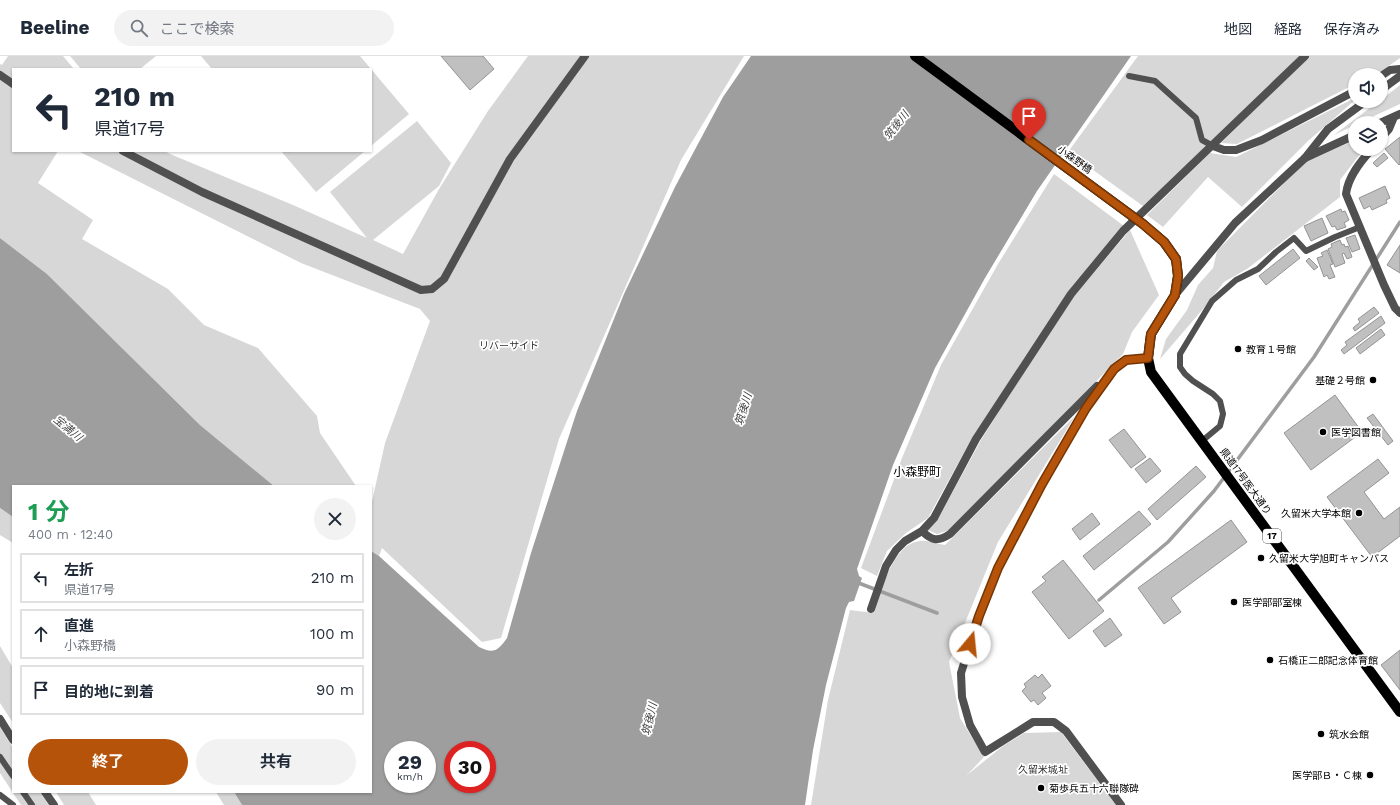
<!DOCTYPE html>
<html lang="ja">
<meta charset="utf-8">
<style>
body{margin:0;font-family:"Work Sans","Noto Sans JP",sans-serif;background:#f2f2f3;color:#1f2937;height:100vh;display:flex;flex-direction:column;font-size:15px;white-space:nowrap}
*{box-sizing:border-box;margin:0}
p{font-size:13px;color:#747a83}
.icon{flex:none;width:22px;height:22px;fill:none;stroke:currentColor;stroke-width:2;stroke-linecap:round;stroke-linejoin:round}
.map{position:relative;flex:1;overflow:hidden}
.side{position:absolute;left:12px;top:429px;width:360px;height:308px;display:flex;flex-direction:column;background:#fff;border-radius:0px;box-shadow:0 1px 3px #0004}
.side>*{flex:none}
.hud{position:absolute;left:12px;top:12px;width:360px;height:84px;border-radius:0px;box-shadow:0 1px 3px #0004;background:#fff;color:#1f2937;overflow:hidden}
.fabs{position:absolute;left:1348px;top:12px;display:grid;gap:8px}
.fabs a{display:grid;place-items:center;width:40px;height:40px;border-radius:50%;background:#fff;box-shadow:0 1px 3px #0004;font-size:20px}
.speed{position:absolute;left:384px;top:685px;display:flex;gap:8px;font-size:20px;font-weight:700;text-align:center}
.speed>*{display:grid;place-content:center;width:52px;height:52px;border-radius:50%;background:#fff;box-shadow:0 1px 3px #0004;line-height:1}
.speed small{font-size:10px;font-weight:400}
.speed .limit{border:6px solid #d22;background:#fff;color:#111}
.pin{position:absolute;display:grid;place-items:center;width:34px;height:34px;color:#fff;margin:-41px -17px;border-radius:50% 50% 50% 0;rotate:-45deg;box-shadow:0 0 4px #0007}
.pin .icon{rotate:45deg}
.me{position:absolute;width:44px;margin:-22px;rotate:17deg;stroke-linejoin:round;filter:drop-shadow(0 0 3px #0008)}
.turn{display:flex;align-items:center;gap:14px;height:84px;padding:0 16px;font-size:18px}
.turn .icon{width:52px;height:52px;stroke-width:2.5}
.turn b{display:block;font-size:28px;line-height:34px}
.round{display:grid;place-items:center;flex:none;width:42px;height:42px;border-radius:21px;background:#f2f2f3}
.headline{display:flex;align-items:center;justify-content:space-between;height:68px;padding:0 16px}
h1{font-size:24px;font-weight:700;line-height:30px;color:#1e9e55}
.primary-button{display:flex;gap:8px;margin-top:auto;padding:8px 16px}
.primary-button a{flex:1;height:46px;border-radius:24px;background:#b45309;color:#fff;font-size:16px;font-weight:700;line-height:46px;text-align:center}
.primary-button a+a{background:#f2f2f3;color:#1f2937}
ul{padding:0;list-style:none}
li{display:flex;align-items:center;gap:12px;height:50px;margin:0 8px 6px;padding:0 8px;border:2px solid #e0e1e3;border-radius:0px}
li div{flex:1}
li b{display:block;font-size:15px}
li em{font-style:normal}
header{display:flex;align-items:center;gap:24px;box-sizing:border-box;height:56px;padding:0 20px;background:#fff;border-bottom:1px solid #e0e1e3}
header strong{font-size:19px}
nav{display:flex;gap:22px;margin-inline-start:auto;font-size:14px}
.search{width:280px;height:36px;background:#f2f2f3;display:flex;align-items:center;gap:10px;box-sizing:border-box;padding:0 14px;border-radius:22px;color:#747a83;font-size:15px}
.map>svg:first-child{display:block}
</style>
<header>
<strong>Beeline</strong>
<div class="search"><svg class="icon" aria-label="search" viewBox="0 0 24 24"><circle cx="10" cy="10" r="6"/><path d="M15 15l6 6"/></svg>ここで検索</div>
<nav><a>地図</a><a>経路</a><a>保存済み</a></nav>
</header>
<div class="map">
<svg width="1400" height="749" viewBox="0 0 1400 749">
<rect width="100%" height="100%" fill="#fff"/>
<path fill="#d7d7d7" d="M8 0H63L74 13H13V95H58L38 127 93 164 82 183 168 233 204 269 258 292 317 360 320 377 356 430H274L200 369 47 218 0 182V8L2 9Z
M70 0H156L140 13H81Z
M201 0H360L409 58 371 90V13H212Z
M528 0H744L681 104 559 383 501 582 482 586 382 492 379 500 371 495V450L385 387 430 265 420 253 301 207 78 95H165L170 98 293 149 367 182 330 136 417 65 451 107 439 130 373 184 403 198 439 133 488 55Z
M1138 0H1400V2L1383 14 1373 19H1355V28L1237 88 1221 87 1283 24 1143 150 1068 96Z
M1400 29V48L1359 67H1355V69L1334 79 1379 45H1381V44Z
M1355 42V44L1308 85 1242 151 1208 121 1163 171 1147 159 1210 97 1236 101Z
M1355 84V93H1364L1340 124V141L1247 213 1224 226 1203 253 1160 303 1166 283 1187 254 1198 229 1213 212 1217 195 1304 107Z
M281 95H365L316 136Z
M1054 118 1124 170 972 382 928 462 906 477 887 495 877 520 861 512 902 402 941 309 998 208Z
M1130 174 1159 239 1132 276 1123 298 950 474 937 478 928 474 938 463 981 384 1034 300 1075 239Z
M1075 360 998 486 949 606 960 662 984 701 967 719 1003 690 1024 677 1061 676 1116 749H811L828 644 850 554 873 557C881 536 893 487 920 485 928 484 937 488 945 489Z
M0 452 13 461V487L0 479Z
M0 590 13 612V667L0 647Z
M0 671 13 692V736H40L49 749H21L0 717Z
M56 736H88L96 749H64Z
M216 736H234L242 749H224Z"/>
<path fill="#9e9e9e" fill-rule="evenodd" d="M751 0H1131L1037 135 985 222 935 312 893 409 857 513 859 520 862 522 854 545 849 546 846 552 826 629 813 694 805 749H242L234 736H371V495L379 500 479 591C493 598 498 595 507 582L531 497 577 355 624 238 675 131 723 41ZM393 694H427V728H393ZM453 694H487V728H453Z
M0 182 47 218 200 369 274 430H13V461L0 452Z"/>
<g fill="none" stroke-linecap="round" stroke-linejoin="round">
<path stroke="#9e9e9e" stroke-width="3.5" d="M856 526 937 557
M1099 544 1168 486 1214 435 1314 301 1400 166"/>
</g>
<path fill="#c0c0c0" stroke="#949494" d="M441 0H483L494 13 470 34Z
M1400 81V108L1399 109 1385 93Z
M1384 97 1388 102 1377 111 1373 107Z
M1385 130 1390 142 1386 144 1387 147 1372 154 1370 150 1364 153 1359 142Z
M1341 153 1342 156 1345 155 1349 164 1344 167 1346 171 1337 174 1335 170 1332 171 1326 160Z
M1322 162 1328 177 1311 185 1304 170Z
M1355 179 1360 193 1352 196 1346 182Z
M1340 184 1342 189 1344 188 1345 191 1348 190 1352 201 1347 203 1344 197 1342 198 1345 207 1335 211 1328 193 1332 191 1331 188Z
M1400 189V217L1387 209Z
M1293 193 1300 202 1266 229 1259 220Z
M1327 194 1333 208 1330 209 1335 221 1329 223 1327 219 1324 221 1317 202 1323 200 1321 197Z
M1309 202 1318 211 1314 214 1306 205Z
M1374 251 1379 257 1355 275 1353 272 1360 266 1358 263Z
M1381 260 1385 267 1344 298 1341 294 1347 289 1345 286Z
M1381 273 1385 279 1360 298 1356 292Z
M1335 339 1362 376 1311 414 1284 377Z
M1373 358 1393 385 1388 389 1367 362Z
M1124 373 1146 401 1131 412 1109 384Z
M1150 402 1161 415 1146 427 1135 413Z
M1378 403 1389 417 1364 436 1384 463 1400 451V480L1372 501 1327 441Z
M1196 410 1206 421 1157 464 1148 453Z
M1139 455 1151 468 1094 514 1083 500Z
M1092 457 1100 468 1080 484 1072 473Z
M1231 464 1247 486 1171 542 1181 556 1164 568 1138 532Z
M1063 504 1104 555 1069 583 1032 536 1046 525 1042 521Z
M1110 562 1122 579 1105 591 1093 575Z
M1400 594V634L1381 609Z
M1042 618 1051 630 1042 637 1046 642 1038 649 1034 644 1031 646 1022 635 1026 631 1024 628 1035 619 1038 622Z"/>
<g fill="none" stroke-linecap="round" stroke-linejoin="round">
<path stroke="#505050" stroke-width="6" d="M1129 20 1155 25 1196 62 1202 84 1213 90
M1202 385 1220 370 1223 358 1220 345 1213 338 1193 325 1185 318 1180 311V298L1212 245 1236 224 1258 213 1276 196 1294 182 1306 195 1335 181 1360 171
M0 701 13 720
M23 736 32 749
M0 739 13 749"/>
<path stroke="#505050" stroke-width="8" d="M0 19 13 28
M1381 20 1390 14 1400 13
M1380 67 1400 58
M1381 82 1389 73 1394 61
M1213 90 1224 94H1236L1262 84 1355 35
M1372 93C1360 106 1348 121 1346 138L1384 229 1395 252 1400 257
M123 95 202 136 421 234 432 233 444 223 510 103 585 0
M1305 102 1355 79
M922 475C932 485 938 486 950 478L1097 330
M871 553 886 510 896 494 905 485 922 475 934 462 976 383 1071 238 1123 175 1305 0
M0 663 13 684
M45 736 54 749
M1121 749 1066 675 1054 666H1033L985 696 970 669 962 641 961 617 979 560 998 512 1042 428 1086 352 1104 326 1114 313 1127 304 1148 302"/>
<path stroke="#505050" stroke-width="8" d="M1381 34 1400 20
M1175 239 1235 167 1305 102 1328 73 1366 45"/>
<path stroke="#000" stroke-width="10" d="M915 0 1143 168 1164 186 1176 203 1178 220 1175 239 1151 278 1148 302 1151 316 1400 656"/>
</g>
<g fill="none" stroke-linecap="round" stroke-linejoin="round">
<g stroke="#753606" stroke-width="10">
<path id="route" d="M970 588 979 560 998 512 1042 428 1086 352 1114 313 1126 304 1148 302 1151 278 1175 239 1178 220 1176 203 1164 186 1143 168 1029 84"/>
</g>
<use href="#route" stroke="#b45309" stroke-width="7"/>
</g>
<g fill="#000" stroke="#fff" stroke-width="1.5">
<circle cx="1238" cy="293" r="4"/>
<circle cx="1373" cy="324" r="4"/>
<circle cx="1323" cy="376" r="4"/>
<circle cx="1359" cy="457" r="4"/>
<circle cx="1261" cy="502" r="4"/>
<circle cx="1234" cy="546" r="4"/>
<circle cx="1270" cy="604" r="4"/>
<circle cx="1321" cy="678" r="4"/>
<circle cx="1370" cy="719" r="4"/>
<circle cx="1041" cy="732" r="4"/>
</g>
<g text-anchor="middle" stroke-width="3.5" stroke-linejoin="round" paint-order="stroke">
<rect fill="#fff" stroke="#4c4c4c" stroke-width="1" x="1263" y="473" width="18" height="14" rx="3"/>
<g font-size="9" font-weight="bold" fill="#000">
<text x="1272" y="483">17</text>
</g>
<g font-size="10" fill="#000" stroke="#fff">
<text transform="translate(1075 103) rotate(36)" y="4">小森野橋</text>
<text transform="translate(1246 425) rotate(54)" y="4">県道17号医大通り</text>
</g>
<g font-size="10" fill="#2e2e2e" stroke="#fff">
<text x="509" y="293">リバーサイド</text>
<text x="1043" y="717">久留米城址</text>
</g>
<g font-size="10" fill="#000" stroke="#fff" text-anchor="start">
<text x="1246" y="297">教育１号館</text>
<text x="1365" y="328" text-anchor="end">基礎２号館</text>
<text x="1331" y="380">医学図書館</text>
<text x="1351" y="461" text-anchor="end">久留米大学本館</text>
<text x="1269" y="506">久留米大学旭町キャンパス</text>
<text x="1242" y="550">医学部部室棟</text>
<text x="1278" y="608">石橋正二郎記念体育館</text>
<text x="1329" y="682">筑水会館</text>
<text x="1362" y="723" text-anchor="end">医学部Ｂ・Ｃ棟</text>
<text x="1049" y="736">菊歩兵五十六聯隊碑</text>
</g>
<g font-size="11" font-style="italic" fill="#3f3f3f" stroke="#fff">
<text transform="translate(896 69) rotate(-52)" y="4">筑後川</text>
<text transform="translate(743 353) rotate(-73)" y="4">筑後川</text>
<text transform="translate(68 372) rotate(40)" y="4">宝満川</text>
<text transform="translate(649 663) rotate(-77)" y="4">筑後川</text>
</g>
<g font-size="12" fill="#000" stroke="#fff">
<text x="917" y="420">小森野町</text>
</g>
</g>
</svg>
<div class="fabs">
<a><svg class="icon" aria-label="sound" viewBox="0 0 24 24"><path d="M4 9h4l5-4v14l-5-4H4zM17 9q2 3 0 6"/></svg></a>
<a><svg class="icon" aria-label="layers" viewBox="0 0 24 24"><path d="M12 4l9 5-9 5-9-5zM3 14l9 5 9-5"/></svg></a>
</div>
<div class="speed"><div>29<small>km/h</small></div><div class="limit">30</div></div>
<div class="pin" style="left:1029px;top:84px;background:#d93025"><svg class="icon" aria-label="arrive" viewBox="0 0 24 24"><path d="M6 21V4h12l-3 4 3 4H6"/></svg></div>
<svg class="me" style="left:970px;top:588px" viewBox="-20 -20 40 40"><circle r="19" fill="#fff"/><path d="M0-13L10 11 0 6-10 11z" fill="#b45309"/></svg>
<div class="hud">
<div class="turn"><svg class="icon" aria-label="left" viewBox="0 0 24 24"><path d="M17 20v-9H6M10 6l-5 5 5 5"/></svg><div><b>210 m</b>県道17号</div></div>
</div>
<section class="side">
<div class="headline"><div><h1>1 分</h1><p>400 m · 12:40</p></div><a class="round"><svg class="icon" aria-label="close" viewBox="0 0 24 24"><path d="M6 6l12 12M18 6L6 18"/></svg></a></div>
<ul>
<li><svg class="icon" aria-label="left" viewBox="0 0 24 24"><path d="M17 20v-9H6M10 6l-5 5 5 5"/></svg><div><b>左折</b><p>県道17号</p></div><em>210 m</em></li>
<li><svg class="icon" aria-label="ahead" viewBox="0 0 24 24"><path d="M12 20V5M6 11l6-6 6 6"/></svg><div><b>直進</b><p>小森野橋</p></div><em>100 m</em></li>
<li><svg class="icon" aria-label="arrive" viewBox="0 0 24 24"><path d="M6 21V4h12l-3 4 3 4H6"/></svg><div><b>目的地に到着</b></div><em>90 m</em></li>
</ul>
<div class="primary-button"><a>終了</a><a>共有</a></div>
</section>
</div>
